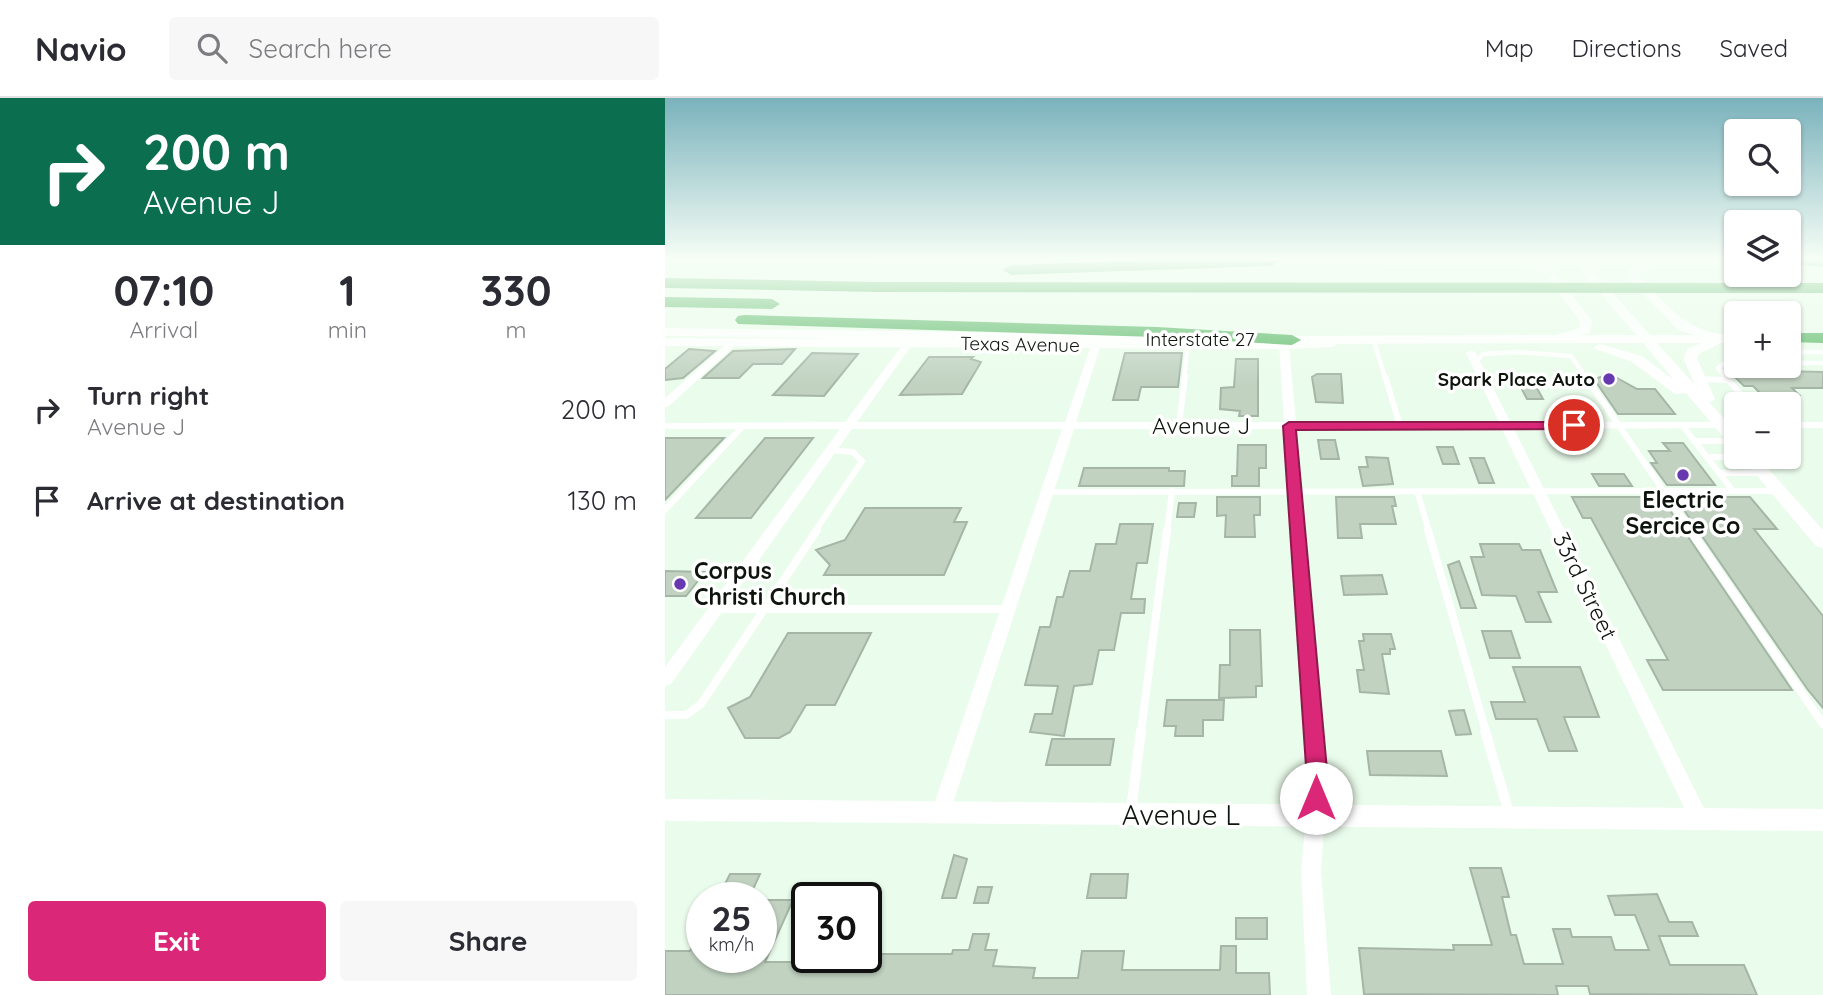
<!DOCTYPE html>
<meta charset="utf-8">
<style>
body{margin:0;font-family:Quicksand,sans-serif;background:#f7f7f7;color:#2b2b33;height:100vh;display:flex;flex-direction:column;font-size:26px;white-space:nowrap}
*{box-sizing:border-box;margin:0}
p{font-size:23px;color:#7c7c81}
.icon{flex:none;width:38px;height:38px;fill:none;stroke:currentColor;stroke-width:2;stroke-linecap:round;stroke-linejoin:round}
.map{position:relative;flex:1;overflow:hidden}
.panel{display:flex;flex-direction:column;background:#fff;width:665px}
.panel>*{flex:none}
.hud{background:#0b6e4f;color:#fff;overflow:hidden}
.controls{position:absolute;left:1059px;top:21px;display:grid;gap:14px}
.controls a{display:grid;place-items:center;width:77px;height:77px;border-radius:7px;background:#fff;box-shadow:0 2px 5px #0004;font-size:35px}
.speed{position:absolute;left:21px;top:784px;display:flex;gap:14px;font-size:35px;font-weight:700;text-align:center}
.speed>*{display:grid;place-content:center;width:91px;height:91px;border-radius:50%;background:#fff;box-shadow:0 2px 5px #0004;line-height:1}
.speed small{font-size:18px;font-weight:400}
.speed .limit{border:4px solid #111;border-radius:10px;background:#fff;color:#111}
.pin{position:absolute;display:grid;place-items:center;width:60px;height:60px;color:#fff;margin:-30px;border:4px solid #fff;border-radius:50%;box-shadow:0 2px 7px #0007}
.me{position:absolute;width:77px;margin:-38px;rotate:0deg;stroke-linejoin:round;filter:drop-shadow(0 0 5px #0008)}
.turn{display:flex;align-items:center;gap:24px;height:147px;padding:0 28px;font-size:32px}
.turn .icon{width:91px;height:91px;stroke-width:2.5}
.turn b{display:block;font-size:49px;line-height:60px}
.eta{display:flex;justify-content:space-evenly;align-items:center;height:119px;text-align:center}
.eta b{font-size:42px;font-weight:800;line-height:49px}
.button{display:flex;gap:14px;margin-top:auto;padding:14px 28px}
.button a{flex:1;height:80px;border-radius:7px;background:#db2777;color:#fff;font-size:28px;font-weight:800;line-height:80px;text-align:center}
.button a+a{background:#f7f7f7;color:#2b2b33}
ul{padding:0;list-style:none}
li{display:flex;align-items:center;gap:21px;height:91px;padding:0 28px}
li div{flex:1}
li b{display:block;font-size:26px}
li em{font-style:normal}
header{display:flex;align-items:center;gap:42px;box-sizing:border-box;height:98px;padding:0 35px;background:#fff;border-bottom:2px solid #e1e1e2}
header strong{font-size:33px}
nav{display:flex;gap:38px;margin-inline-start:auto;font-size:24px}
.search{width:490px;height:63px;background:#f7f7f7;display:flex;align-items:center;gap:18px;box-sizing:border-box;padding:0 24px;border-radius:7px;color:#7c7c81;font-size:26px}
main{display:flex;flex:1;min-height:0}
.map>svg:first-child{display:block}
</style>
<header>
<strong>Navio</strong>
<div class="search"><svg class="icon" aria-label="search" viewBox="0 0 24 24"><circle cx="10" cy="10" r="6"/><path d="M15 15l6 6"/></svg>Search here</div>
<nav><a>Map</a><a>Directions</a><a>Saved</a></nav>
</header>
<main>
<section class="panel">
<div class="hud">
<div class="turn"><svg class="icon" aria-label="right" viewBox="0 0 24 24"><path d="M7 20v-9h11M14 6l5 5-5 5"/></svg><div><b>200 m</b>Avenue J</div></div>
</div>
<div class="eta">
<div><b>07:10</b><p>Arrival</p></div>
<div><b>1</b><p>min</p></div>
<div><b>330</b><p>m</p></div>
</div>
<ul>
<li><svg class="icon" aria-label="right" viewBox="0 0 24 24"><path d="M7 20v-9h11M14 6l5 5-5 5"/></svg><div><b>Turn right</b><p>Avenue J</p></div><em>200 m</em></li>
<li><svg class="icon" aria-label="arrive" viewBox="0 0 24 24"><path d="M6 21V4h12l-3 4 3 4H6"/></svg><div><b>Arrive at destination</b></div><em>130 m</em></li>
</ul>
<div class="button"><a>Exit</a><a>Share</a></div>
</section>
<div class="map">
<svg width="1158" height="897" viewBox="0 0 1158 897">
<rect width="100%" height="100%" fill="#eafceb"/>
<path fill="#c1d2c1" stroke="#a5b6a6" stroke-width="2" d="M24 251 50 253 18 280 0 282V271Z
M130 251 117 266H88L74 280H38L68 253Z
M147 255 193 256 159 298 108 297Z
M460 255H517L513 289H476L473 302H448Z
M264 259H308L306 261 316 264 297 296 235 297Z
M571 261H593V318H574L575 313 555 311 556 290 569 289Z
M1063 272 1158 274V290H1127L1134 297H1097L1088 288H1079Z
M652 276H676L678 305 651 304 647 279Z
M945 276 972 291H990L1010 316H953L929 281Z
M850 278H865L878 301H862Z
M0 340H59L0 402Z
M100 340H148L86 420H31Z
M653 342H670L674 361H656Z
M998 345H1018L1050 387H1002L986 365H992L984 353H1005Z
M573 347H601V370H594V388H567V378H572Z
M772 349H788L794 366H778Z
M701 359 723 360 728 386 698 388 694 369H703Z
M805 360H819L829 385H814Z
M419 370H504V373H520L519 388H414Z
M927 376H959L967 388H934Z
M552 399H595V417H589L590 439H560L561 417 552 418Z
M671 399H729L731 408H727L731 426H695L697 440H673Z
M907 399H996L1127 592H998L982 562H1003L926 420H918Z
M1010 399H1085L1112 431H1089L1158 518V610L1143 592Z
M514 405H531L529 419H512Z
M200 410H296L289 424H302L279 477H159L165 467 151 452 180 442Z
M455 426H488L482 465H472L466 501H480L479 515H456L449 552H434L427 586 409 588 399 638 365 634 370 616H387L393 588 360 587 375 529H385L392 499H398L405 473H425L431 446H451Z
M815 446H854L857 452H875L892 494H873L886 524H861L851 498 817 497 806 459H819Z
M794 463 811 510H796L783 467Z
M0 473 40 474 21 498H0Z
M717 477 722 496 679 497 676 478Z
M565 532H595L597 588H591V599L554 600 555 567H565Z
M817 533H846L855 560H825Z
M123 535H206L170 607H141L125 634 114 640H80L63 610 85 599Z
M698 536H726L730 551H725V556H717L724 596 695 594 692 572H699L694 543H699Z
M848 569H915L934 619H899L912 653H884L872 621H831L826 604H860Z
M502 602H559L558 622H538V638H510L511 628H499Z
M799 612 806 636 791 637 784 613Z
M387 641H449L445 667H381Z
M702 653H776L782 678 705 677Z
M289 757 302 761 291 800H277Z
M805 770H836L844 799H837L846 837H851L859 866H898L888 831H905L907 839H946L950 852H984L970 817H950L943 798 992 796 1004 824H1027L1033 838H994L1005 867H1079L1092 897 925 896 923 888H891L893 897 699 896 694 850 789 852 788 847H827Z
M65 776H95L84 800H53Z
M426 776H463L461 800H422Z
M313 789H327L323 805H309Z
M96 802H128L100 864H141L137 873H175L180 859H201V856H287L288 852H304L308 836H324L320 852H332L328 868 370 870 368 880H413L417 853H459L457 872H555L556 848H571V875H604L605 897H0V853H25L37 831V859H96Z
M571 820H602V841H571Z"/>
<g fill="none" stroke-linecap="round" stroke-linejoin="round">
<path stroke="#fff" stroke-width="4.5" d="M709 243 720 280
M1124 254H1158
M811 264 818 256 853 254 906 258 921 280
M1124 265H1158
M519 280 523 247
M1061 280 1053 270 1059 265H1071"/>
<path stroke="#fff" stroke-width="6" d="M720 278 735 328
M920 278 1026 433
M1060 278 1084 306
M1034 281 1061 282
M1017 327 1068 393
M514 328 520 278
M1029 343H1070
M1042 359H1083
M1054 375H1098
M752 393 764 433
M382 394 1113 393
M0 412 78 328
M150 433 197 363 188 354 165 352
M502 433 507 393"/>
<path stroke="#fff" stroke-width="8" d="M763 432 821 634
M1025 432 1158 626
M51 511H343
M0 617H21L36 606 152 432
M476 634 502 432"/>
<path stroke="#fff" stroke-width="10" d="M820 633 844 715
M466 712 476 633"/>
<path fill="#fff" fill-rule="evenodd" d="M244 241 249 244 192 324H400L426 247 431 244 436 247 411 324H619L614 247 619 244 624 247 631 324H834L801 255 806 252 811 255 845 324H1071V330L849 331 1041 714 1044 720 1041 726 1034 729 1027 726 837 331H631L662 683 656 773 666 897H642L636 773 644 683 620 331H409L283 721 276 724 269 721 266 715 397 331H187L6 586 0 588V569L175 331H0V325L180 324 241 242Z
M66 242 74 244 4 308 0 309V300Z
M1124 324H1158V330H1124Z"/>
<path fill="#fff" fill-rule="evenodd" d="M0 240 668 241 674 245 668 249 619 251 0 248Z
M0 701 1158 711V733L0 723Z"/>
<path fill="#fff" fill-rule="evenodd" d="M6 161H467L470 164 464 167 11 164Z
M585 161H1071V167H991L990 170 972 176C1005 209 1022 237 1071 237V245H1056L1034 256 1032 260 1050 301 1045 305 1071 334V349L1065 347 1021 295 1010 296 967 264 928 250 935 246 977 258 1009 282 978 245 610 246 603 242 610 238 891 237 914 230 915 223 880 176 859 167 589 166ZM877 167H911L971 237H915L925 235 927 223 888 172ZM923 167H974L963 170 962 179 1013 232 1029 237H985ZM992 245H1037L1023 250 1018 260 1030 287Z
M0 230 555 237 562 241 555 245 0 238Z
M1076 359H1093L1158 432V450L1151 448Z"/>
<path fill="#5eba6a" fill-rule="evenodd" d="M520 161 615 163 607 168 346 177 338 172 346 167Z
M1125 161H1158V169L1126 166Z
M0 180 213 184 1158 185V195L213 194 0 190Z
M0 199 107 201 115 206 107 211 0 209Z
M79 217 492 229 627 237 636 242 627 247 492 239 73 226 70 222 73 218Z
M1130 235H1158V245L1124 244V236Z"/>
</g>
<linearGradient id="sky" x2="0" y2="1"><stop stop-color="#7ab2bc"/><stop offset="0.56" stop-color="#f6fef6"/><stop offset="1" stop-color="#f6fef6" stop-opacity="0"/></linearGradient>
<rect width="1158" height="287" fill="url(#sky)"/>
<path fill="#db2777" stroke="#8e194d" stroke-width="2" d="M624 324H909L916 327 909 331 631 332 663 683 659 707 651 710 643 707 640 700 642 683 618 328Z"/>
<g fill="#6739b1" stroke="#fff" stroke-width="2.5">
<circle cx="944" cy="281" r="7"/>
<circle cx="1018" cy="377" r="7"/>
<circle cx="15" cy="486" r="7"/>
</g>
<g text-anchor="middle" stroke-width="7" stroke-linejoin="round" paint-order="stroke">
<g font-size="19" fill="#0e140e" stroke="#fff">
<text x="535" y="248">Interstate 27</text>
<text transform="translate(355 246) rotate(1)" y="7">Texas Avenue</text>
</g>
<g font-size="19" font-weight="bold" fill="#0e140e" stroke="#fff" text-anchor="end">
<text x="930" y="288">Spark Place Auto</text>
</g>
<g font-size="23" fill="#0e140e" stroke="#fff">
<text x="536" y="336">Avenue J</text>
<text transform="translate(920 488) rotate(64)" y="8">33rd Street</text>
</g>
<g font-size="23" font-weight="bold" fill="#0e140e" stroke="#fff">
<text x="1018" y="410">Electric<tspan x="1018" dy="26">Sercice Co</tspan></text>
<text x="29" y="481" text-anchor="start">Corpus<tspan x="29" dy="26">Christi Church</tspan></text>
</g>
<g font-size="28" fill="#0e140e" stroke="#fff">
<text x="516" y="727">Avenue L</text>
</g>
</g>
</svg>
<div class="controls">
<a><svg class="icon" aria-label="search" viewBox="0 0 24 24"><circle cx="10" cy="10" r="6"/><path d="M15 15l6 6"/></svg></a>
<a><svg class="icon" aria-label="layers" viewBox="0 0 24 24"><path d="M12 4l9 5-9 5-9-5zM3 14l9 5 9-5"/></svg></a>
<a>+</a>
<a>−</a>
</div>
<div class="speed"><div>25<small>km/h</small></div><div class="limit">30</div></div>
<div class="pin" style="left:909px;top:327px;background:#d93025"><svg class="icon" aria-label="arrive" viewBox="0 0 24 24"><path d="M6 21V4h12l-3 4 3 4H6"/></svg></div>
<svg class="me" style="left:651px;top:700px" viewBox="-20 -20 40 40"><circle r="19" fill="#fff"/><path d="M0-13L10 11 0 6-10 11z" fill="#db2777"/></svg>
</div>
</main>
